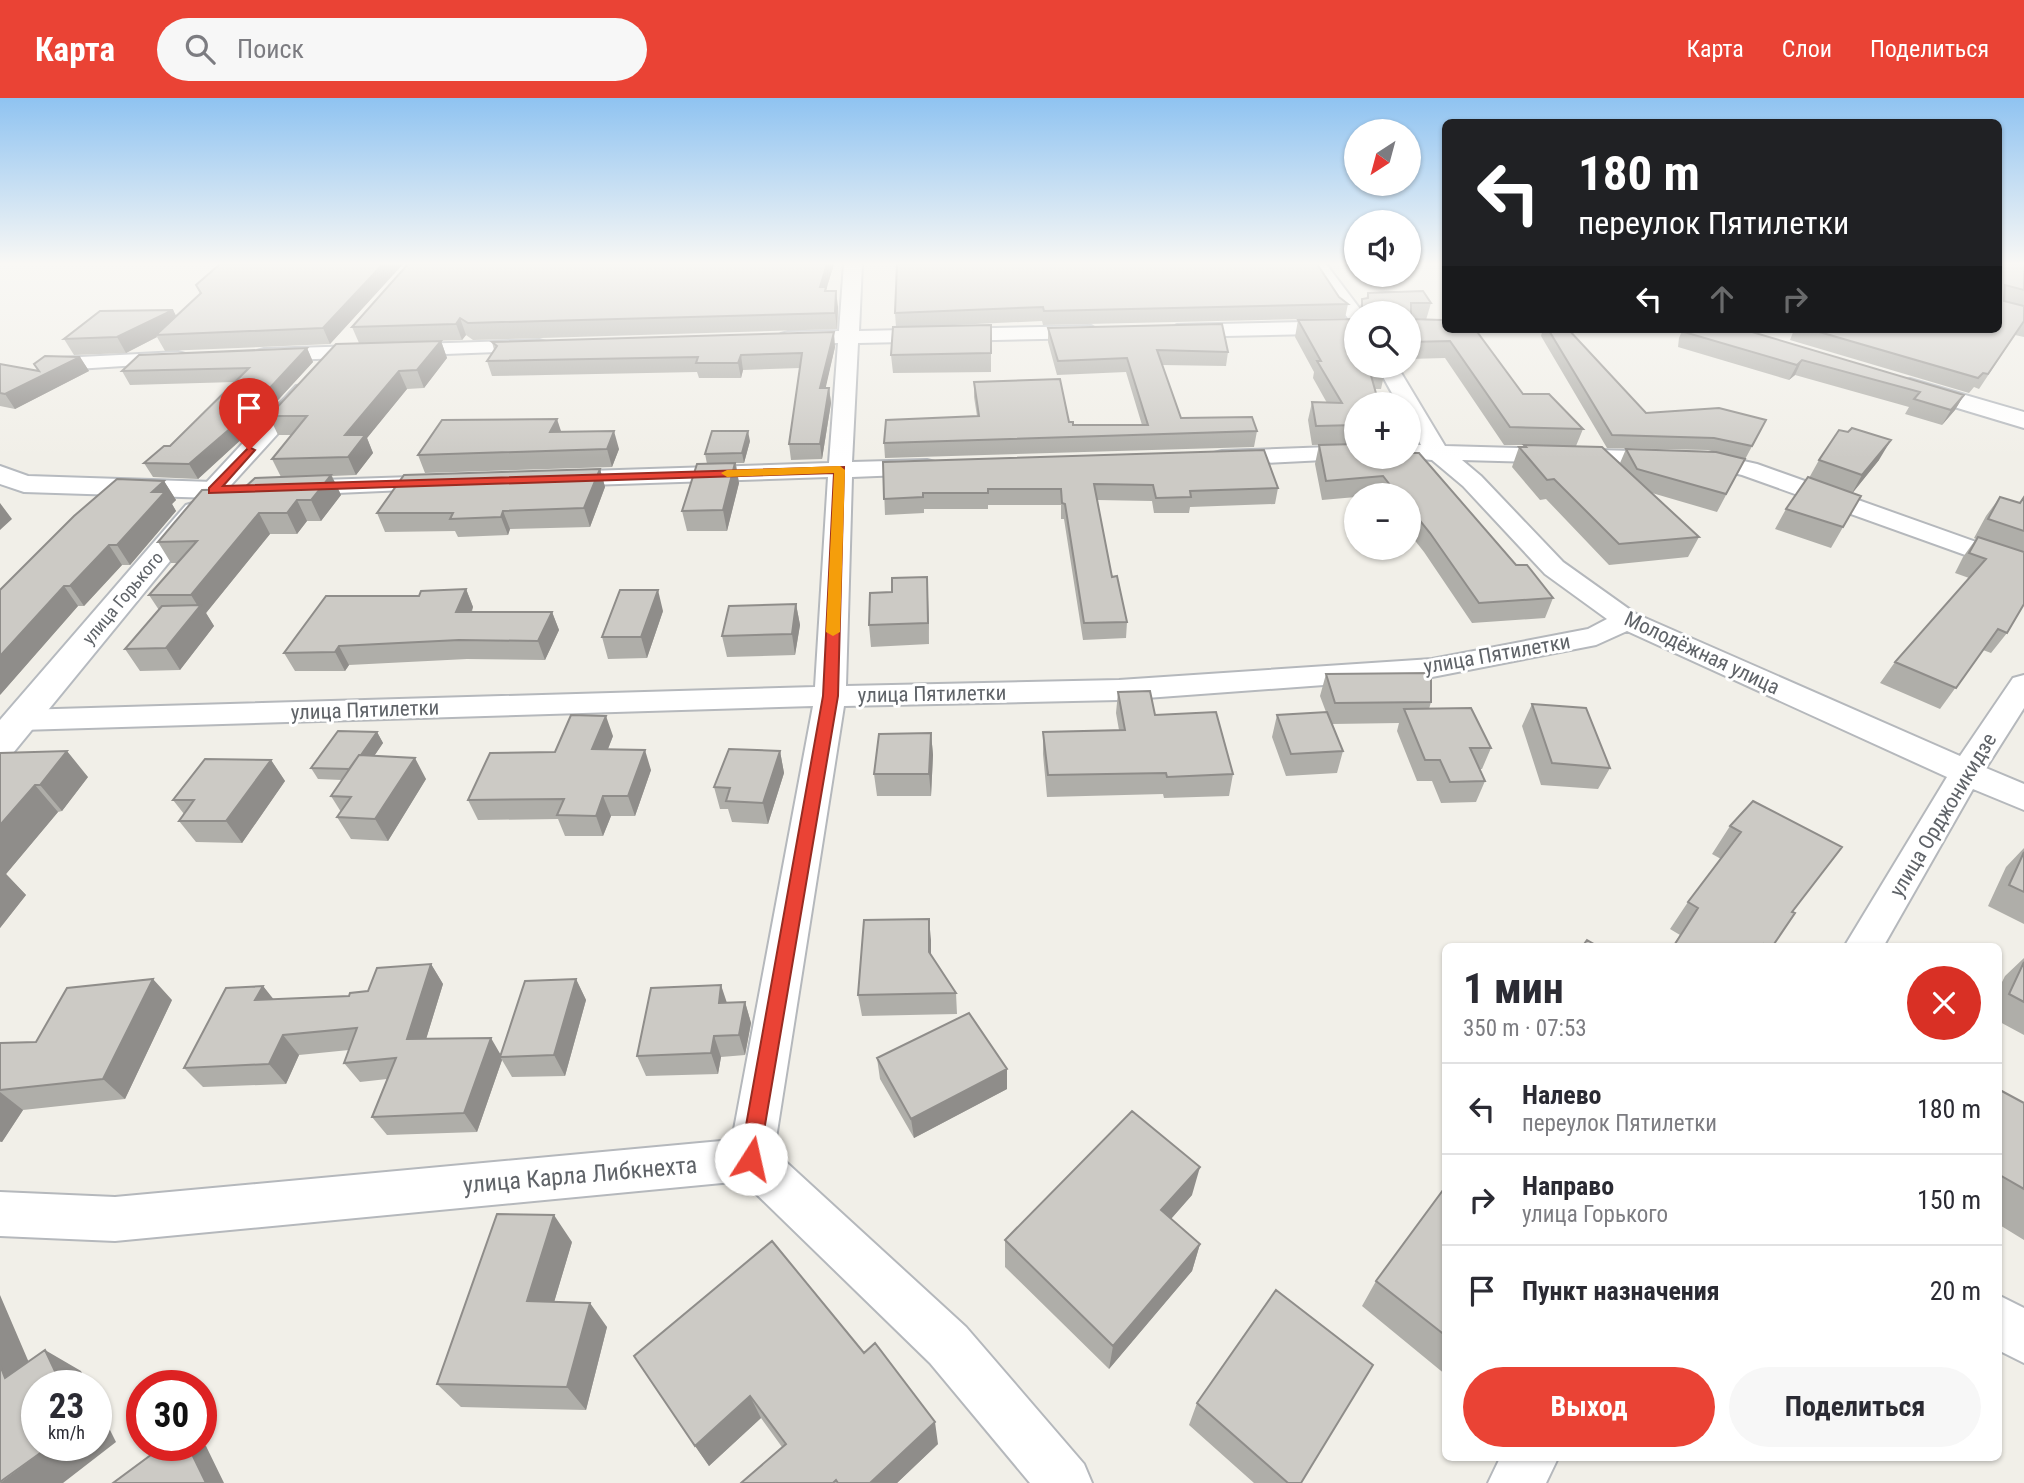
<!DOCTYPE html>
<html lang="ru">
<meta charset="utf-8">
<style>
body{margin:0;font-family:"Roboto Condensed",sans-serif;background:#f7f7f7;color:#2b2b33;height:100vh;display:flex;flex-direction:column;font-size:26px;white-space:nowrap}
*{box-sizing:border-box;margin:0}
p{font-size:23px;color:#7c7c81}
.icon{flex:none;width:38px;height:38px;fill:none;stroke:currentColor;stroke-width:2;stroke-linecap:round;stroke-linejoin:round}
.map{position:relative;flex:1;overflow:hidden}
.sheet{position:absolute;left:1442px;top:845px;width:560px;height:518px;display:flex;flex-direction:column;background:#fff;border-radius:10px;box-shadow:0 2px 5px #0004}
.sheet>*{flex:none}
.hud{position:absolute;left:1442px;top:21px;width:560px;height:214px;border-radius:10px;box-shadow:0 2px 5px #0004;background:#202124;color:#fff;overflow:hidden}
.needle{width:46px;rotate:216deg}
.controls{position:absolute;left:1344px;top:21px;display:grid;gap:14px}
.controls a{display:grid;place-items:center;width:77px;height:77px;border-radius:50%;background:#fff;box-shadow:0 2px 5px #0004;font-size:35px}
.speed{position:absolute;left:21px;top:1272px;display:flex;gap:14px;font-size:35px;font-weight:700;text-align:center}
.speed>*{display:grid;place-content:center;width:91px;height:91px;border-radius:50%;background:#fff;box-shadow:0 2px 5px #0004;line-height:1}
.speed small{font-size:18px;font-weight:400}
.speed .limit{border:10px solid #d22;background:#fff;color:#111}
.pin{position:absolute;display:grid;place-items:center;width:60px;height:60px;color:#fff;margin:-72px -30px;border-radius:50% 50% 50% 0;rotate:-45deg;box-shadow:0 0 7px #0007}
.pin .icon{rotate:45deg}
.me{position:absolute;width:77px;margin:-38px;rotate:10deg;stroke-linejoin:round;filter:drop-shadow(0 0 5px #0008)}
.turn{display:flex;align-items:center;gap:24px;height:147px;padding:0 21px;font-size:32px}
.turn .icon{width:91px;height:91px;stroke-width:2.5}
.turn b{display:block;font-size:49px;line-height:60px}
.lanes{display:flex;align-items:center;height:66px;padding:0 21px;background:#0003;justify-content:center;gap:35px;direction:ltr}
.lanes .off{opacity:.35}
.round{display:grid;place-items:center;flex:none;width:74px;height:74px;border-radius:37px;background:#f7f7f7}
.headline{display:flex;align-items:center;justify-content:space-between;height:119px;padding:0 21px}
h1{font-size:42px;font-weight:700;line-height:52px}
.button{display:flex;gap:14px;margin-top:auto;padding:14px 21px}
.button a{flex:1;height:80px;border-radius:42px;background:#ea4335;color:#fff;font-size:28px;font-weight:700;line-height:80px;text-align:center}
.button a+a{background:#f7f7f7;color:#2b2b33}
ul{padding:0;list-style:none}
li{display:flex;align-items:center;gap:21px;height:91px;padding:0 21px;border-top:2px solid #e1e1e2}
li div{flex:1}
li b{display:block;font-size:26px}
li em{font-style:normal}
header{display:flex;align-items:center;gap:42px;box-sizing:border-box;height:98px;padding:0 35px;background:#ea4335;color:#fff}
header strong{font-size:33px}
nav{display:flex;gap:38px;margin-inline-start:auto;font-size:24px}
.search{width:490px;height:63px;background:#f7f7f7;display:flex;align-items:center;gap:18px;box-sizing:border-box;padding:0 24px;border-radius:38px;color:#7c7c81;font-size:26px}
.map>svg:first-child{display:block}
</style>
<header>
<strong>Карта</strong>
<div class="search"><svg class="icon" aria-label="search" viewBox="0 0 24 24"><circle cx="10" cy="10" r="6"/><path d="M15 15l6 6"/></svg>Поиск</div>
<nav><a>Карта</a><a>Слои</a><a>Поделиться</a></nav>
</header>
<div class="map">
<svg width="2024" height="1385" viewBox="0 0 2024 1385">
<rect width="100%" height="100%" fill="#f1efe8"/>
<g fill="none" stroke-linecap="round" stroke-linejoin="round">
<g stroke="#b5b8bc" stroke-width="4">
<path id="street" d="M844 166H862L859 233 1091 228 1101 234 1091 240 858 245 852 364 927 362 935 364 939 369 935 374 927 376 852 379 846 588 1119 582 1432 561 1588 531 1607 521 1545 476 1463 388 1432 362 1401 359H1409V347H1421L1409 325V306H1398L1377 268H1397L1445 348 1708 355 1757 366 2024 461V478L1742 377 1708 369 1462 362 1481 378 1563 464 1636 516 1960 658 2013 580 2024 577V610L1986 670 2024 686V712L1973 691 1883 849H1844L1947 679 1627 533 1596 547 1432 579 1119 602 844 608 774 1053 966 1229 1084 1366 1092 1385H1030L930 1265 743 1083 115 1143 0 1138V1094L115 1099 732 1042 813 608 21 632 10 629 5 622 10 615 21 612 815 589 828 379 558 388 550 386 546 381 550 376 558 374 829 365 838 245 788 246 781 244 778 240 781 236 788 234 839 233Z
M1308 166H1326L1363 215H1356V235L1177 239 1167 233 1177 227 1350 223Z
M539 242 546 244 549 248 546 252 264 263 257 261 254 257 257 253 264 251Z
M178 254 185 256 188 260 185 264 61 272 54 270 51 266 54 262 61 260Z
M304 287 312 288 315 293 312 298 222 397 213 399 204 397 201 392 204 387 296 288Z
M1356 348V359L1364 360 1222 367 1214 365 1210 360 1214 355 1222 353Z
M441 378 450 380 453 385 450 390 292 397 283 395 280 390 283 385 292 383Z
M1998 1197 2024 1210V1265L1998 1252Z
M1500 1360H1558L1546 1385H1488Z"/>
</g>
<g stroke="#b6babf" stroke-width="4">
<path id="secondary" d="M1910 281 2024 314V330L1901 293 1898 288 1901 283Z
M0 368 28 378 213 384 223 386 227 392 223 398 213 400 24 394 0 386Z
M196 404 206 407 210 413 206 419 13 655 0 659V622L186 407Z"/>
</g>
<use href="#street" fill="#fff" fill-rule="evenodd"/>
<use href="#secondary" fill="#fff" fill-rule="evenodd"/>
</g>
<path fill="#afaea9" d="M403 166 330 246 165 253 157 239 126 255 74 257 64 241 173 212 176 218 200 196 196 187Z
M834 166 826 192 838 209 837 231 473 242 466 237 462 242 359 245 352 229Z
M897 166 1339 199 1348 206 1345 220 1043 227 1042 223 933 228 991 227V274L893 275 891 257 896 229 895 215Z
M1998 166H2024V239L2015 237 1979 291 1974 289 1969 295 1790 242 1794 232 1791 231H1998Z
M1368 195 1431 205 1426 222 1446 231 1523 296 1583 331 1576 348 1620 365 1626 351 1715 354 1708 352 1607 350 1541 238 1543 231H1568L1646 315 1766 322 1717 414 1652 395 1699 439 1688 459 1609 467 1546 401 1540 402 1512 369 1519 349H1523L1524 347H1504L1445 260 1409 261V215H1359L1362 201H1366Z
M1298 222 1356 268 1385 273 1381 291H1374L1356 306V359L1516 467 1553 500 1545 520 1472 525 1424 454 1409 435V397H1356V399L1322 402 1315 366 1319 347 1356 346 1312 347 1308 322 1312 304 1327 305 1313 280 1314 274 1295 239Z
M1048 230 1228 254 1226 268 1162 267 1181 320 1257 333 1254 349 885 360 884 345 977 318 974 299V284L1073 327H1142L1126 274 1057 277 1048 244Z
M1683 231H1742L1964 297 1955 312 1942 327 1905 316 1909 309 1795 277 1789 282 1678 249 1679 240Z
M441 243 447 260 424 290 407 291 367 340 373 355 356 377 332 378 341 397 321 423H307L297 436H270L206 515 214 528 180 572 140 573 125 551 159 512 149 497 178 465H171L158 444 243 391 281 379 272 361 292 337H278L269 318Z
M492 244 835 249 825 290H829L831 305 822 361 791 362 789 346 800 270 743 272 741 280H699L697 274 492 278 487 263 494 252Z
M307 250 313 264 246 337 198 381 153 379 144 365 170 348 235 284 130 287 122 273Z
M80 259 89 273 15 311 0 308V266L39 273Z
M561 334 619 351 612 369 425 375 418 357Z
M750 343 744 365H736L739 385 727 433H687L682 413 707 366 705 356Z
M1819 362H1879L1852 395 1861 398 1831 450 1775 431 1786 411 1809 380Z
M883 364 1278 390 1275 406 1190 409 1189 415H1154L1152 403 1097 402 1112 479 1127 524 1126 540 1083 542 1064 421H1061V407H988V411H924V415L885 417Z
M600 371 605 389 590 429 510 431 508 437 458 439 455 433 385 434 377 415Z
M164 383 176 402 172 406 176 413 130 467H122L84 508H78L0 597 74 418Z
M2000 399 2020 405 2024 399V506L2007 535 1991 555 1983 552 1940 611 1880 585 1895 564 1969 480 1955 475 1963 459 1976 441 1974 440 1986 418Z
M927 479 929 546 871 549 869 527 892 494Z
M466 491 473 509 472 514H552L559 532 545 562 467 561 349 567 345 573H295L284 555 419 498Z
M796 506 800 527 795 557 727 559 722 538Z
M663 513 647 560 608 561 602 539Z
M1326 576 1431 604 1429 611 1491 650 1482 671H1480L1485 683 1476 704 1441 705 1432 683H1417L1397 633 1399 625 1332 626 1343 653 1337 675 1286 678 1272 639 1277 617 1326 614 1320 598Z
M1118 594 1155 617 1233 676 1229 698 1164 700 1163 696 1047 699 1043 656V634L1119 632 1116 615Z
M1532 606 1610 670 1598 691 1541 687 1522 628Z
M377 634 383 645 374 658 426 681 388 743 351 741 337 719 341 714 331 698 342 682 318 681 311 670Z
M931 635 933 657 931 698H877L874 676Z
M613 638 608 651 651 672 635 718H611L603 738H565L558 721 478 722 468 702 555 654Z
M780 653 784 675 768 726 732 724 728 711H720L714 689Z
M0 655 88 679 62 713 58 714 6 776 26 797 0 830Z
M271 662 285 683 242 745 196 744 179 723 184 716 173 702Z
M1753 703 1792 814 1772 849H1672L1680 837 1670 831 1688 804 1721 761 1712 756 1730 728Z
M2024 750V826L1988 808 2006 769Z
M929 821 931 857 956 895 957 916 862 918 858 897Z
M2024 860V937L1998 923V892L2005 878Z
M431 866 443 886 426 941 501 956 576 881 586 902 565 978 512 979 502 962 477 1034 387 1037 372 1019 387 981 360 984 344 965 349 952 299 957 286 986 203 989 184 970 263 888 273 902 349 898 368 893Z
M172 902 125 1001 23 1012 2 1044H0V945L36 944Z
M745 904 751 925 745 957 721 959 718 976 646 978 637 958 726 905Z
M877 960 1007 971V991L914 1040 880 981Z
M1998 991 2024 1005V1142L1998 1126Z
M1446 1088V1277L1362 1208 1376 1183Z
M1192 1097 1171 1121 1200 1146 1192 1173 1109 1271 1005 1169V1142Z
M572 1144 554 1204 607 1229 586 1312 461 1309 437 1286Z
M634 1258 938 1346 897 1385H741L782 1349 761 1320 709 1368Z
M1197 1305 1301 1385H1254L1189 1327Z"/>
<path fill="#8f8d8a" d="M383 166H403L330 246 323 230Z
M827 166H834L826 192 827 205 820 189Z
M836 193 838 209 837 231 835 215Z
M173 212 181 227 156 237 157 239 126 255 117 239Z
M460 220 466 237 462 242 456 226Z
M834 234 835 249 822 306 820 290Z
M441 243 447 260 424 290 417 272Z
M307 250 313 264 246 337 198 381 189 366Z
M741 257 743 272 741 280 738 265Z
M80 259 89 273 15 311 5 296Z
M1802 262 1795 277 1789 282 1797 267Z
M399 273 407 291 367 340 373 355 356 377 348 359 345 337Z
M829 290 831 305 822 361 820 346Z
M1964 297 1955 312 1942 327 1951 312Z
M557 321 563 339 550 334Z
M614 333 619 351 612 369 607 351Z
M748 333 750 343 744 365 742 355Z
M1891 342 1879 362 1851 397 1862 377Z
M735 365 739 385 727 433 723 412Z
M600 371 605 389 590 429 584 410Z
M331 377 341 397 321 423 311 402Z
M164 383 176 402 172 406 176 413 130 467 117 447 152 394Z
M297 402 307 423 297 436 287 415Z
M0 405 12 421 0 432Z
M503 413 510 431 508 437 501 419Z
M259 415 270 436 206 515 214 528 180 572 166 550 199 510 191 497Z
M109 447 122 467 84 508 70 488Z
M927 479 928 499 929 546 928 525Z
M64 488 78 508 0 597V558Z
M466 491 473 509 464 532 456 514Z
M658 492 663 513 647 560 641 539Z
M796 506 800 527 795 557 792 536Z
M552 514 559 532 545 562 538 543Z
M339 548 349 567 345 573 335 554Z
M606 618 613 638 600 671 592 651Z
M377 634 383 645 358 682 352 671Z
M931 635 933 657 931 698 929 676Z
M645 652 651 672 635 718 628 698Z
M67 653 88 679 62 713 40 687Z
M780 653 784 675 768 726 763 705Z
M415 660 426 681 388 743 375 721Z
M271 662 285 683 242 745 226 723Z
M35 687 58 714 6 776 26 797 0 830V727Z
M603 698 611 718 603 738 596 718Z
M929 821 931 842V875L929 854Z
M431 866 443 886 420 961 407 941Z
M153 881 172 902 125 1001 103 981Z
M576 881 586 902 565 978 554 957Z
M721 887 728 908 719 905Z
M263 888 279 908 255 902Z
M745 904 751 925 745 957 739 937Z
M283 937 299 957 286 986 269 966Z
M714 938 721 959 718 976 711 955Z
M491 940 502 959H500L502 962 477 1034 464 1015Z
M1007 971V991L914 1040 911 1021Z
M0 994 23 1012 2 1044 0 1043Z
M1200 1069 1192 1097 1155 1139 1161 1112Z
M554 1117 572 1144 547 1228 527 1203Z
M1200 1146 1192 1173 1109 1271 1113 1248Z
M0 1197 39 1288 5 1280 0 1267Z
M590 1205 607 1229 586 1312 567 1289Z
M45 1252 81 1273 88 1288H62Z
M750 1298 761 1320 709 1368 695 1348Z
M96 1304 116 1344 63 1385H0L50 1348H96Z
M935 1324 938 1346 897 1385H870Z
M201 1345 206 1348 224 1385H206L188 1348H201Z"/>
<path fill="#cccac5" stroke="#8f8d8a" stroke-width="2" d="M220 166H383L323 230 156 237 201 195 196 187Z
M408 166H827L820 189H826L825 193H836L835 215 468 225 460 220 456 226 352 229Z
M897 166H1317L1339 199 1348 206 1044 213 1043 209 895 215Z
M1998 166H2024V192L2005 187 2004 203 2024 208V223L1988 276 1983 275 1978 280 1809 231H1998Z
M1423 193 1431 205H1411V221L1442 222 1446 227V231H1475L1523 296H1549L1583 331 1510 329 1450 243 1409 244V215H1362V201L1368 200V195Z
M173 212 117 239 64 241 100 213Z
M1356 221V268H1382L1385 273 1370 274 1379 306H1356V327L1316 328 1312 304 1342 305 1317 263H1321L1298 222Z
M1222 226 1228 254 1157 252 1181 320 1252 319 1257 333 884 345 886 322 979 318 974 284 1060 281 1069 324H1073V327H1148L1127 260 1058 263 1048 230Z
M991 227V255L891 257 893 229Z
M1548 231H1568L1646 315 1719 310 1766 322 1752 348 1714 340 1612 337Z
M1684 231H1742L1964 297 1951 312 1914 301 1920 294 1802 262 1797 267 1684 234Z
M834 234 820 290H829L820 346H789L802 255 741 257 738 265H696L698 259 487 263 497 248 492 244Z
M441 243 417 272 399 273 345 337H365L348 359 272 361 307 318H269L336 246Z
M307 250 239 323 189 366 144 365 164 348H170L249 270 122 273 139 257Z
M45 258 80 259 5 296 0 295V266L39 273 34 266Z
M557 321 550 334 614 333 607 351 418 357 442 322Z
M1852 330 1891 342 1862 377 1819 362 1839 332 1848 334Z
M712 333H748L742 355 705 356Z
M1356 346V359H1409V355H1419L1516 467H1527L1553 500 1479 505 1430 435 1409 409V397H1398L1383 378 1326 383 1319 347Z
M1524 347 1602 349 1699 439 1619 446 1554 381 1547 382 1519 349H1526Z
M1626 351 1716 354 1745 361 1726 396 1637 371Z
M1264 352 1278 390 1190 393 1191 399 1156 400 1153 387 1094 386 1112 479 1117 478 1127 524 1084 525 1065 406 1062 405 1061 391H988V395H923V399L884 401 883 364Z
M735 365 723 412 682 413 697 366Z
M600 371 584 410 503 413 501 419 450 421 453 415H377L404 377Z
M331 377 311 402H297L287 415H259L191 497H149L197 443 158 444 202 392 243 391 255 380Z
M1808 379 1861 398 1843 429 1786 411Z
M117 381 164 383 152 394H165L117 447H109L70 488H64L0 558V492L74 418Z
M2000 399 2020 405 2024 399V433L1988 421Z
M1978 439 2024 454V506L2007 535 1998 531 1956 590 1895 564 1986 461 1969 455Z
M927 479 928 525 869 527 870 495 892 494V480Z
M466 491 456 514H552L538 543 459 542 339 548 335 554 284 555 326 498H419L421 493Z
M620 492H658L641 539H602Z
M796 506 792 536 722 538 729 508Z
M201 507 166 550 125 551 162 508Z
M1431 575V604L1335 605 1326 576Z
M1150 593 1155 617 1216 614 1233 676 1167 679 1166 675 1048 677 1043 634 1125 632 1118 594Z
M1532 606 1586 610 1610 670 1552 665Z
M1471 610 1491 650H1470L1485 683 1450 684 1440 662H1425L1404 611Z
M1327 614 1343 653 1291 656 1277 617Z
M571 617 606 618 592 651 645 652 628 698H603L596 718 557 717 564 701 468 702 490 655 555 654Z
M338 633 377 634 361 657H359L349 671 311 670Z
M931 635 929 676H874L879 636Z
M729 651 780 653 763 705 726 703 730 690 714 689Z
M67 653 40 687H35L0 727V655Z
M359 657 415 660 375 721 337 719 351 699 331 698Z
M205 661 271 662 226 723H179L194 702H173Z
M1753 703 1842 749 1792 814 1795 815 1772 849H1769L1764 846 1762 849H1673L1698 810 1688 804 1741 734 1730 728Z
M2024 754V794L2009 787Z
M929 821V854L956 895 858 897 864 822Z
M1587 842 1599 849H1582Z
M2024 864V904L2009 896Z
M431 866 407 941 491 940 464 1015 372 1019 396 960 344 965 357 930 283 937 269 966 184 970 226 890 263 888 255 902 349 898 350 895 368 893 377 870Z
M153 881 103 981 0 992V945L36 944 67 890Z
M576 881 554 957 500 959 525 883Z
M721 887 719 905 745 904 739 937 714 938 711 955 637 958 651 890Z
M969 915 1007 971 911 1021 877 960Z
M1998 991 2024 1005V1091L1998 1076Z
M1132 1013 1200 1069 1161 1112 1200 1146 1113 1248 1005 1142Z
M1446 1088V1238L1376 1183Z
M497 1116 554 1117 527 1203 590 1205 567 1289 437 1286Z
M772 1143 864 1255 875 1245 935 1324 870 1385H838L836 1382 833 1385H741L786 1346 750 1298 695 1348 634 1258Z
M1276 1192 1373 1267 1301 1385H1288L1197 1305Z
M45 1252 62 1288H37V1348H50L0 1384V1267L5 1280Z
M163 1348H188L206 1385H113Z"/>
<linearGradient id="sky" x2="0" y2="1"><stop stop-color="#8fc3f1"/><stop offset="0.46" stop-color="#f9f8f5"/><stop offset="1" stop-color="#f9f8f5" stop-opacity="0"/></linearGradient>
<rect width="2024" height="360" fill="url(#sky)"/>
<path fill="#ea4335" stroke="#982c22" stroke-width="2" d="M249 349 255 352 223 388 844 369 838 598 758 1068 751 1071 743 1068 740 1061 823 598 834 375 209 395V390Z"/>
<path fill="#f59e0b" d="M840 368 845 372 840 534 833 538 826 534 834 375 727 379 721 375 727 372Z"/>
<g text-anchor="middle" stroke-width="6" stroke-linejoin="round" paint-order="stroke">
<g font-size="18" fill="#5f6368" stroke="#fff">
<text transform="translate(123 500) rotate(-50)" y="6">улица Горького</text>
</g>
<g font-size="21" fill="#5f6368" stroke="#fff">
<text transform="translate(1702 555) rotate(25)" y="7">Молодёжная улица</text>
<text transform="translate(1497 556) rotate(-10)" y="7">улица Пятилетки</text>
<text transform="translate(932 596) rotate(-1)" y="7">улица Пятилетки</text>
<text transform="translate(365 612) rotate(-2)" y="7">улица Пятилетки</text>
<text transform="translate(1943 717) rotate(-59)" y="7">улица Орджоникидзе</text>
</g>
<g font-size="24" fill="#5f6368" stroke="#fff">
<text transform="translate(580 1077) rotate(-5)" y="8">улица Карла Либкнехта</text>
</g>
</g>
</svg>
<div class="controls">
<a><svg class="needle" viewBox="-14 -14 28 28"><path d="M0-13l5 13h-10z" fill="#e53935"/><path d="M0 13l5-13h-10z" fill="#7c7c81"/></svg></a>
<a><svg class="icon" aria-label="sound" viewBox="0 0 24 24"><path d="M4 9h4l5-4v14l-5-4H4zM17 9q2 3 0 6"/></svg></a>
<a><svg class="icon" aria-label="search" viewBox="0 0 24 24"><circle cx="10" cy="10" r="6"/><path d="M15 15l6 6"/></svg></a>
<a>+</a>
<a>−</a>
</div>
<div class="speed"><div>23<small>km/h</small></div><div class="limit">30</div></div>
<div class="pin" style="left:249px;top:352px;background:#d93025"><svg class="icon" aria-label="arrive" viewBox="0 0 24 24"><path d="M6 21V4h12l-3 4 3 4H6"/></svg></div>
<svg class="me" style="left:751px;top:1061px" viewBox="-20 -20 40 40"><circle r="19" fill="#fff"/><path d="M0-13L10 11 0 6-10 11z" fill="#ea4335"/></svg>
<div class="hud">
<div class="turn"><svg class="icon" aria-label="left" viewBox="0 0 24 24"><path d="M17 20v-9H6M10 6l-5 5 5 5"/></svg><div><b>180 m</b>переулок Пятилетки</div></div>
<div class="lanes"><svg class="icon" aria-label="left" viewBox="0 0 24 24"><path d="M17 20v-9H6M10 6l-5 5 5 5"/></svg><svg class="icon off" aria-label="ahead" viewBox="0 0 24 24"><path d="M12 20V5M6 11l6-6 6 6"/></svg><svg class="icon off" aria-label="right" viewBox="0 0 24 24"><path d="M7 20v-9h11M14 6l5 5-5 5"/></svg></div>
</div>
<section class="sheet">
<div class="headline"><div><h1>1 мин</h1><p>350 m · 07:53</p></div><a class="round" style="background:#d93025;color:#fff"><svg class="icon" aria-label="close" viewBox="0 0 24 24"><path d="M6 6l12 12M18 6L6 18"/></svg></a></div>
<ul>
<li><svg class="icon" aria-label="left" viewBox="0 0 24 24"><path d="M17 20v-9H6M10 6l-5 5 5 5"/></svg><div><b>Налево</b><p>переулок Пятилетки</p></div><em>180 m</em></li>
<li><svg class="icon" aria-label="right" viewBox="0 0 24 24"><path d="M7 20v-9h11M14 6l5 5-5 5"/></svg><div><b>Направо</b><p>улица Горького</p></div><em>150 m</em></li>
<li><svg class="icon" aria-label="arrive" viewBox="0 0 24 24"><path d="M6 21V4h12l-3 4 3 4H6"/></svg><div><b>Пункт назначения</b></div><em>20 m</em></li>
</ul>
<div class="button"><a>Выход</a><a>Поделиться</a></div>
</section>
</div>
